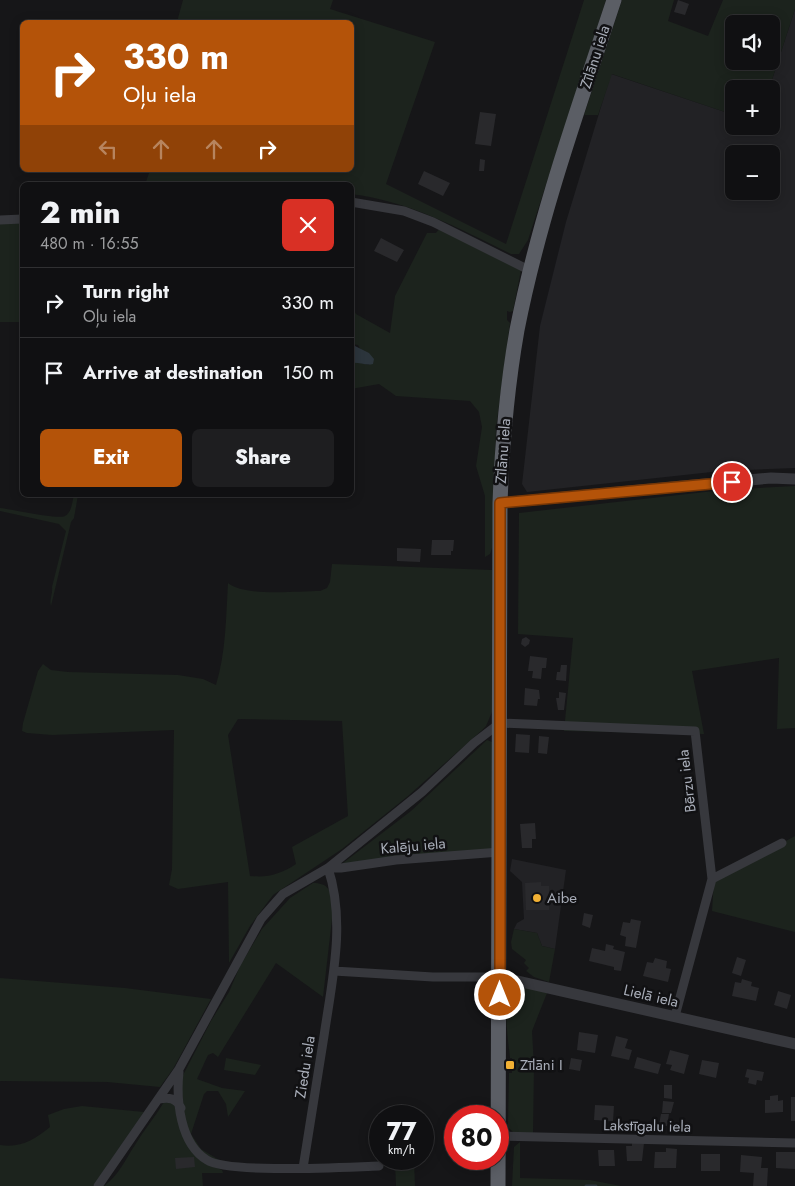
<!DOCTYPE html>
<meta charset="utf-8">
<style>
body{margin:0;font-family:Jost,sans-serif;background:#1e1e20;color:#f1f3f6;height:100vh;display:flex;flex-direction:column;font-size:19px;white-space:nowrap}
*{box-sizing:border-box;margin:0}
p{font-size:16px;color:#9c9d9f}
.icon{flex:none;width:28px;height:28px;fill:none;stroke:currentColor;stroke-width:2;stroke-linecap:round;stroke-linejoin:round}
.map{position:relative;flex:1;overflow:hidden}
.details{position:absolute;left:20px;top:182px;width:334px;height:315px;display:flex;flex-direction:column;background:#101012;border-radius:8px;box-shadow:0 2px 12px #0003,0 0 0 1px #303032}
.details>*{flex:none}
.guide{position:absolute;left:20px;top:20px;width:334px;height:152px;border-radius:8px;box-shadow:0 2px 12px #0003,0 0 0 1px #303032;background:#b45309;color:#fff;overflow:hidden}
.buttons{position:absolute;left:725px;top:15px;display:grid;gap:10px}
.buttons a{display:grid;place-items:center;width:55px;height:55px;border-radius:8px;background:#101012;box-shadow:0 2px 12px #0003,0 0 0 1px #303032;font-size:25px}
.speed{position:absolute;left:369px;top:1105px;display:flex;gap:10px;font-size:25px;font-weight:700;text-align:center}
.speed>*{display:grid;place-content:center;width:65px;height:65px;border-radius:50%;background:#101012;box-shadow:0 2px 12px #0003,0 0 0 1px #303032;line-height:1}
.speed small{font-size:12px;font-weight:400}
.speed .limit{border:8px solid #d22;background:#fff;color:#111}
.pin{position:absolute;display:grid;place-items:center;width:42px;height:42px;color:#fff;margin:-21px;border:2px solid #fff;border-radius:50%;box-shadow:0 1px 5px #0007}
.me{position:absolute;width:55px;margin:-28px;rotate:0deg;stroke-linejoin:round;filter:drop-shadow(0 0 4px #0008)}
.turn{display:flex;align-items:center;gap:18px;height:105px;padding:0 20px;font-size:22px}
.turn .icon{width:65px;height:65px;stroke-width:2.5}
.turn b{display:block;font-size:35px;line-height:42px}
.lanes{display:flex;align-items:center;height:48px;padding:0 20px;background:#0003;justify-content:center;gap:25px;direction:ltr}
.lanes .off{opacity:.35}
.round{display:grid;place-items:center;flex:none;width:52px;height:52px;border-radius:8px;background:#1e1e20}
.head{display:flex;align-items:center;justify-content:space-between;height:85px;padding:0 20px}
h1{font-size:30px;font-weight:800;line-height:38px}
.cta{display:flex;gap:10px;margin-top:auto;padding:10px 20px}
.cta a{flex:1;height:58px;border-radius:8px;background:#b45309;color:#fff;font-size:20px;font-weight:800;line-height:58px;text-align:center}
.cta a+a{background:#1e1e20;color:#f1f3f6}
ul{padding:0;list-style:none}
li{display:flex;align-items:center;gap:15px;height:70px;padding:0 20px;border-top:1px solid #303032}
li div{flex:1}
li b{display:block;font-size:19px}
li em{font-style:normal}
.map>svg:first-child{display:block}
</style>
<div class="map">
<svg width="795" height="1186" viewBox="0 0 795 1186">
<rect width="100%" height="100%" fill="#161618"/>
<path fill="#222225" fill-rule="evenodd" d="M795 9V468L721 471 527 492 522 484 540 326 566 222 611 74 734 115V126H771V89H769ZM734 154H771V191H734Z
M512 859 566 870 555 949 542 946 537 933 514 929 517 923 524 919 522 882 510 871Z"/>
<path fill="#1c231d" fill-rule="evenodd" d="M183 0H333L330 9 435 42 386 184 506 244 584 0H606L528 240 519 254H511C460 229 409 201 351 194V185H145L150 170H351V22H177Z
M622 0H674L668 21 708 36 723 0H795V9L769 89H734V115L612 74 598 115H584ZM734 24H771V61H734Z
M22 221V322H0V223Z
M439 229 521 270 513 311 510 312 507 311V320L510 323 496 428 492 548 490 554 485 557V496L476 466 482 427 479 412 470 401 396 396 379 384 351 389V363L357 362 369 365 358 345 351 344V305L356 314 390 333 395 296 427 233H436Z
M795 486V728L777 729 779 658 692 671 704 734 564 731 573 638 518 634 519 513 723 490Z
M74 495H78L74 518 71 522 51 606C49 600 53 594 52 587L66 531 59 524 0 511V508C12 509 57 520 65 516 72 512 72 502 74 495Z
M332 564 492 570V712L486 726 481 731 408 796 342 849 273 895 250 926 229 963 228 882 178 889 169 885 172 869 174 730 52 735 27 733 22 731 23 723 38 671 43 664 51 670 68 672 178 675 203 679 216 685C226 652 226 617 228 583 245 597 297 591 320 591L327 588 330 582ZM238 719 342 721 348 816 292 847 296 864C281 874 268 878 250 876L228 735Z
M487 740 492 742 494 847 491 849 341 867 343 863 411 811Z
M795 836V932L712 911 714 880Z
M313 883C327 883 330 889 334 902L323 997 276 963 218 1057 213 1053 208 1055 197 1079 222 1088 245 1091 228 1117 226 1104 218 1091H207L204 1094 191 1134 201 1149 219 1160 218 1162 199 1150 187 1130 183 1107 181 1079 211 1021 229 992 240 966 262 929 290 898Z
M514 929 537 933 542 946 555 949 549 982 534 977 526 971 529 968 524 963 526 960 512 949 511 942Z
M0 978 125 988 211 999 173 1069 160 1087 107 1082 0 1081Z
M520 986 547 993 532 1031 534 1067 533 1133 513 1132 508 1127V1123L509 1073H512V1058H510C508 1037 502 1008 513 990Z
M226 1058 261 1065 255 1075 224 1070Z
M164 1102 175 1103 182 1127 210 1165 222 1170 223 1173H202L203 1186H104C119 1175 125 1160 135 1145 144 1130 155 1117 164 1102Z
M82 1106 144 1112 93 1186H0V1145C21 1148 34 1140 50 1127L48 1115 64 1109Z
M520 1142V1178L590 1180 621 1186H512L514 1147Z
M395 1161H414L415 1186H396Z"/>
<path fill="#2c353c" d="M351 344 369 353 374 359 373 364C366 366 359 362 351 363Z"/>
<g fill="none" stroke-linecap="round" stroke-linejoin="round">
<path stroke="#2c353c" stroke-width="3" d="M586 1186H596"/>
</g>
<path fill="#29292c" d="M678 0 689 4 685 15 674 12Z
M480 112 496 114 491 146 475 144Z
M480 159 485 160 484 171H479Z
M424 171 450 183 443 196 418 184Z
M381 238 404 250 397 262 374 251Z
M432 540H454L453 551H451V555H431Z
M397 548 421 549 420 562 397 561Z
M526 637 530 640 529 644 525 647 521 644 522 639Z
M530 656 547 658 546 668H542L541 679 532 678 533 671H528Z
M561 665H567L566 681 556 680 557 672H560Z
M525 688 539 690 540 699H538L537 706 524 705Z
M559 692 566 693 564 710H558L556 698H559Z
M516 734 530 735 529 753 515 752Z
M539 736 549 737 547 754 538 753Z
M535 823 536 839H532V848H522L520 824Z
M541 882V886H549V910H526L525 883Z
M584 913 593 915 590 928 582 925Z
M631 919 641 921 636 948 625 946 626 937 620 935 623 922 630 923Z
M606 944 614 946 613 949 625 952 621 971 614 970V967L589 961 592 948 605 951Z
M737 957 746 960 741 976 732 973Z
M655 958 667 961 666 968 671 969 668 982 643 976 647 962 653 963Z
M742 979 752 982 751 986 759 988 756 1001 732 996 735 982 741 983Z
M778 991 791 995 787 1009 774 1005Z
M579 1032 598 1035 595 1053 577 1050Z
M616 1036 628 1039 625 1048 632 1050 629 1060 611 1056Z
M670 1050 689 1055 684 1074 670 1070 672 1065 666 1064Z
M637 1057 661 1064 658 1074 634 1068Z
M571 1058 582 1060 580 1071 569 1069Z
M702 1060 719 1063 716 1078 699 1074Z
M747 1069 764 1072 762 1081 757 1080 756 1085 748 1083 749 1078 745 1077Z
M664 1085H672V1099L664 1098Z
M778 1095V1101L783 1100V1112L765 1113V1100H770V1096Z
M791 1097H795V1121H791Z
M663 1101 674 1102 671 1113H662Z
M595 1105 614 1106 613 1121 594 1120Z
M661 1114H669L667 1126 659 1125Z
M632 1143H644L642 1161H627L626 1146H632Z
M666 1148 677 1149 676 1168H654L655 1152H666Z
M598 1150H614L615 1166H599Z
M776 1152H795V1169L776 1168Z
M701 1154H720V1171H701Z
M741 1155 762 1157 761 1168H768L767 1186H753L754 1173 740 1172Z
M194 1157 195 1167 176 1169 175 1158Z"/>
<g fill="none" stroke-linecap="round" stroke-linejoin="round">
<path stroke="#37383d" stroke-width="9" d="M351 202 404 211 433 222 531 271
M0 220 22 219
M712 879 782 843
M334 971 433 977H500
M179 1072C176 1100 180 1144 207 1160 229 1174 346 1167 379 1166
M159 1099C169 1097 176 1098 181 1108
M499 1136 795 1143
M303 1168C310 1124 317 1080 324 1036 332 981 346 922 328 868H341L396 860 500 852
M98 1186 179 1069 261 919 283 894 328 868 422 792 474 743 500 723 695 731 712 879 675 1016"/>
<path stroke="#37383d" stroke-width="11" d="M500 503 771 478 795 479
M500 977 795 1044"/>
<path stroke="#5b5e65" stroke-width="15" d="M498 1186 500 503C502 445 507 387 517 330 539 218 578 109 614 0"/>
</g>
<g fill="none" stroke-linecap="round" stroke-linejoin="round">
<g stroke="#753606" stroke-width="12">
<path id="route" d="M500 995V503L732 482"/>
</g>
<use href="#route" stroke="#b45309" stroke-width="9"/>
</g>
<g fill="#f2b134" stroke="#111113" stroke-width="2">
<circle cx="537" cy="898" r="5"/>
<rect x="505" y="1060" width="10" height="10" rx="2.5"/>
</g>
<g text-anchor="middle" stroke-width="5" stroke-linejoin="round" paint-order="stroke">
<g font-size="15" fill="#a8adb8" stroke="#111113">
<text transform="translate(595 57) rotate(-72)" y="5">Zīlānu iela</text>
<text transform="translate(503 451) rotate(-86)" y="5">Zīlānu iela</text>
<text transform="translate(687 781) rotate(-97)" y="5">Bērzu iela</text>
<text transform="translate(413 846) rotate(-5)" y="5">Kalēju iela</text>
<text transform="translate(651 996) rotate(13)" y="5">Lielā iela</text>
<text transform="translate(305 1067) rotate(-81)" y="5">Ziedu iela</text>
<text transform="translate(647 1126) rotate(1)" y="5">Lakstīgalu iela</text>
</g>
<g font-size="15" fill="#a8adb8" stroke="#111113" text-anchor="start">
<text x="547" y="903">Aibe</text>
<text x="520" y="1070">Zīlāni I</text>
</g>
</g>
</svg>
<div class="buttons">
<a><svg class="icon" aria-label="sound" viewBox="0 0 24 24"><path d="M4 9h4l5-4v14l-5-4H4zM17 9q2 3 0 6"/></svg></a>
<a>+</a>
<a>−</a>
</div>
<div class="speed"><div>77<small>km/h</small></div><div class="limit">80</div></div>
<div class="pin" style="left:732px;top:482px;background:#d93025"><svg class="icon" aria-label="arrive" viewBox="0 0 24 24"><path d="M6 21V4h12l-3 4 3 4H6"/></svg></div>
<svg class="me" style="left:500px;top:995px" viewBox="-20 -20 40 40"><circle r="17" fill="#b45309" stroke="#fff" stroke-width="3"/><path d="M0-11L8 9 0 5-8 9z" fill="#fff"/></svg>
<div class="guide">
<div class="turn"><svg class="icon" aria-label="right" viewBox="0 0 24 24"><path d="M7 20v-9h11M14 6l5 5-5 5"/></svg><div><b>330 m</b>Oļu iela</div></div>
<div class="lanes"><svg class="icon off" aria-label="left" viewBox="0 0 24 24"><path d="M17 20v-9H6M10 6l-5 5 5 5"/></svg><svg class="icon off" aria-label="ahead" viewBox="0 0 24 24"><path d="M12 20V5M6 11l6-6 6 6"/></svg><svg class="icon off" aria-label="ahead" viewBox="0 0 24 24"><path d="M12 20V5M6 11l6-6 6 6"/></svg><svg class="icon" aria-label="right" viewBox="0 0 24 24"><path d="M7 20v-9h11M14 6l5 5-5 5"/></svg></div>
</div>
<section class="details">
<div class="head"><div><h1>2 min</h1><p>480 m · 16:55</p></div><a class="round" style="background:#d93025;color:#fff"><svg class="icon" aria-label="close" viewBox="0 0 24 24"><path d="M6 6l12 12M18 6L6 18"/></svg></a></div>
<ul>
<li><svg class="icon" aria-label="right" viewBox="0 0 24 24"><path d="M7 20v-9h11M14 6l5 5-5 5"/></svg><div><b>Turn right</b><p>Oļu iela</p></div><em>330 m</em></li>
<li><svg class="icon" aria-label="arrive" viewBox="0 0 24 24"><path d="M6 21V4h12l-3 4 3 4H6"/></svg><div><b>Arrive at destination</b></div><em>150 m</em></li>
</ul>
<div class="cta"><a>Exit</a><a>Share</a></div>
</section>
</div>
